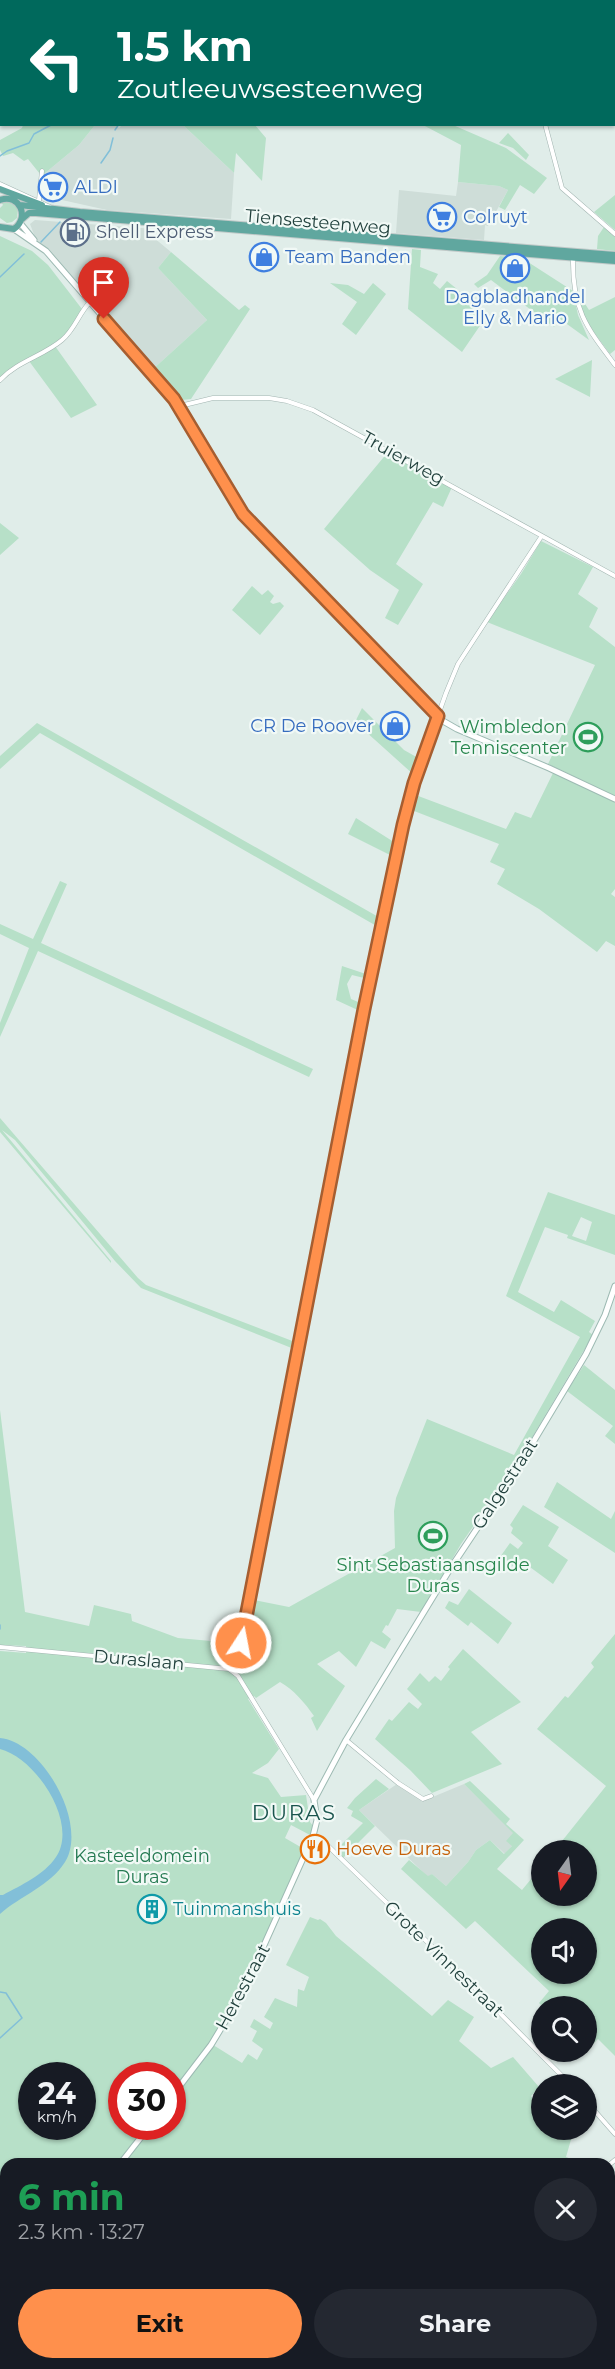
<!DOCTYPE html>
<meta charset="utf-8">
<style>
body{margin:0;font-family:Montserrat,sans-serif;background:#242831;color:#f1f3f6;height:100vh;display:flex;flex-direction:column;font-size:22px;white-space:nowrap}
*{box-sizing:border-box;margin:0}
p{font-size:20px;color:#9ea1a6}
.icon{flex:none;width:33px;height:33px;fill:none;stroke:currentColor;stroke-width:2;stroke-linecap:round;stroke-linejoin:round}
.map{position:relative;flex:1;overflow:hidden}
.drawer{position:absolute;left:0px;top:2158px;width:615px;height:212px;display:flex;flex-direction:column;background:#171b24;border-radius:18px 18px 0 0;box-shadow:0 2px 4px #0004}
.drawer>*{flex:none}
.guide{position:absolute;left:0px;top:0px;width:615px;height:126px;box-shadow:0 2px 4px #0004;background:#00695c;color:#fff;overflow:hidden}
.needle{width:39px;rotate:194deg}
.tools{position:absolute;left:531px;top:1840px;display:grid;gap:12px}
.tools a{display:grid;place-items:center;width:66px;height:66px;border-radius:50%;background:#171b24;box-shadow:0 2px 4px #0004;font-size:30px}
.speed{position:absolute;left:18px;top:2062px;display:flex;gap:12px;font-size:30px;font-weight:700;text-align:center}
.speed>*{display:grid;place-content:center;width:78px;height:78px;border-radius:50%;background:#171b24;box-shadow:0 2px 4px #0004;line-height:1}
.speed small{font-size:15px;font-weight:400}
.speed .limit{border:9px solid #d22;background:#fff;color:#111}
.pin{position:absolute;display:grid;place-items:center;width:51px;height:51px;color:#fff;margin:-62px -26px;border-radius:50% 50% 50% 0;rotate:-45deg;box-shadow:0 0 6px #0007}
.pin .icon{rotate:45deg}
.me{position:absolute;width:66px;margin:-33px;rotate:11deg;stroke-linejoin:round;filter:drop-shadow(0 0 4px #0008)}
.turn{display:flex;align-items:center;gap:21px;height:126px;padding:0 18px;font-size:27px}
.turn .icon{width:78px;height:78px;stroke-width:2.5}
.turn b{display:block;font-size:42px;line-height:51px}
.round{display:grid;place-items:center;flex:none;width:63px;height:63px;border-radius:32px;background:#242831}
.headline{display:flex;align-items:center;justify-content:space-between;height:102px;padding:0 18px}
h1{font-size:36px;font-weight:700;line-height:45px;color:#1e9e55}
.action{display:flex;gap:12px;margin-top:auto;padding:12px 18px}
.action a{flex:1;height:69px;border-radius:36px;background:#ff904c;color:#111;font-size:24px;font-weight:700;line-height:69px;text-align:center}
.action a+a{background:#242831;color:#f1f3f6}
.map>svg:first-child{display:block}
</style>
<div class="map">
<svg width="615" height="2369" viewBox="0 0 615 2369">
<rect width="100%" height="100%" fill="#e0ede9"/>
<path fill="#ceddd8" d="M95 125H114L119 128 122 125H183L234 173 231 219 107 210 44 196 42 194 44 174 79 145Z
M458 182 499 186 508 190 488 226 485 225 484 240 396 233 399 190 456 196Z
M35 220 154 229 153 237 171 252 158 268 207 320 152 370 35 237 30 224Z
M397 1784 423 1801 464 1784 514 1833 512 1846 505 1854 490 1840 476 1850 468 1862 446 1886 432 1874 428 1877 359 1810Z"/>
<path fill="#b7e0c8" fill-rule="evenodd" d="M114 0H458L459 1 115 2Z
M23 125H95L79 145 44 174H40L28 159 24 161 13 153 3 156 0 150V140L22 128Z
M183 125H255L266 138 262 181 236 153 234 173Z
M423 125H453L506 148 547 178 534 194 520 185 505 210 499 207 508 190 499 186 458 182 461 145Z
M508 133 529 155 526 160 513 148 499 143Z
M615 195V230L594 212Z
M6 201 12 202 18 208 17 218 12 222 7 223 0 218V208L3 205 1 202Z
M604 227 615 237V251L597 249 598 236Z
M0 236 32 251 48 265 82 309C74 323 66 337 52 346 33 359 17 360 0 379Z
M412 249 421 250 420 267 438 274 433 283 440 289 447 281 488 314 462 352 408 309Z
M171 252 239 310 245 305 250 309 191 399 182 400 176 394 173 395 152 370 207 320 158 268Z
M500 256 510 257 508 277 517 278 528 262 573 291 578 315 589 340 560 319 554 327 491 280 478 288 474 284 487 275Z
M330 283 348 285 364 294 373 283 386 294 356 335 342 324 357 302Z
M615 297V350L610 354 584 319 579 300 582 299 589 310Z
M55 346 97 405 71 418 29 361Z
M592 360 590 397 555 379Z
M388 452 452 487 443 507 433 502 396 564 423 584 398 625 385 618 399 590 370 570 324 529Z
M0 523 19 538 0 555Z
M541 541 593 567 578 594 598 608 589 627 615 647V796L548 764 595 665 487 622 521 574Z
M252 586 262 595 268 590 274 596 270 602 273 604 280 602 284 606 260 635 232 610Z
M362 708 404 750 420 759 414 775 355 722Z
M37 723 382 919 380 928 40 733 0 769V756Z
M553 773 615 802V889L611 894 615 897V946L606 941 597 952 539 909 497 884 505 869 490 862 499 844 409 809 413 794 506 829 515 812 531 818Z
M356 818 397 844 394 857 348 834Z
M60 881 67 884 41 943 313 1069 309 1077 38 951 0 1037V1023L29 948 0 934V924L33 939Z
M342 966 369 975 368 979 352 975 347 984 351 999 363 1004 362 1012 336 1000Z
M0 1118 138 1278 146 1285 295 1342 294 1349 141 1288 115 1261 15 1140 2 1130 111 1261V1263L0 1132Z
M548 1192 615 1215V1255L567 1238 568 1235 545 1227 518 1292 554 1312 561 1300 595 1321 589 1332 593 1335 515 1466 461 1544 421 1612 397 1609 388 1626 386 1625 382 1632 391 1639 385 1649 371 1641 356 1667 339 1651 317 1664 345 1686 317 1731 311 1718 314 1716C305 1703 294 1690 280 1682L256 1698 254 1696 248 1699 279 1749 268 1763 252 1773 268 1778 281 1797 306 1795 310 1822 313 1826 310 1835 291 1825 285 1838 304 1849 262 1946 252 1964 254 1965 246 1984 210 2043 242 2063 248 2054 257 2060 263 2049 252 2041 257 2031 250 2027 254 2019 270 2029 273 2023 264 2017 275 1998 297 2007 298 1989 304 1991 309 1977 286 1965 310 1917 318 1920 320 1919 326 1923 336 1936 432 2016 448 2000 474 2017 459 2041 491 2068 513 2057 539 2087 531 2096 534 2101 539 2096 541 2098 542 2130H565L572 2136 566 2157 585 2164H6V2346H0V1651L26 1653V1646L0 1645V1410L25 1612 89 1626 94 1605 131 1614 132 1621 178 1638 222 1642 244 1650 254 1600 289 1607 395 1548 394 1511 396 1498 427 1419 514 1455 580 1337 506 1296ZM581 1217 592 1222 586 1241 572 1236ZM32 2076H82V2127H32ZM122 2076H172V2127H122Z
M584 1365 615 1390V1444L605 1436 613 1426 567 1391Z
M557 1482 611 1519 615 1511V1553L544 1507Z
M523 1505 559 1527 548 1546 568 1560 553 1584 519 1559 513 1566 500 1557 510 1543 518 1549 523 1543 511 1533 513 1528 510 1525Z
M469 1589 512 1623 498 1644 471 1622 468 1626 445 1608 449 1601 458 1605Z
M615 1634V2056L598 2039 587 2050 586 2007H543L539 2003 549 1991 475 1921 466 1929 401 1869 409 1860 428 1876 432 1874 446 1886 468 1862 476 1850 490 1840 504 1854 512 1846 506 1841 513 1833 464 1784 470 1781 510 1819 506 1824 524 1840 497 1869 522 1890 541 1867 542 1896H586V1851H554L606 1786 537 1729 565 1696 568 1698 594 1667 591 1663ZM542 1929H586V1974H542Z
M463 1649 521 1702 471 1732 502 1764 432 1793 410 1770 375 1739 389 1719 392 1721 409 1702 418 1709 422 1704 407 1689 420 1673 429 1682 435 1676 441 1681 450 1669 448 1667Z
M376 1779 389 1789 359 1810 375 1826 343 1858 336 1850 363 1823 351 1816 353 1811 347 1808 355 1798Z
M615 2310V2369H321L324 2364H609V2315Z
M30 2364H318L315 2369H36Z"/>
<path fill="#82bfd8" d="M0 1738C41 1741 89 1823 65 1862 50 1886 20 1896 0 1914V1895H3C21 1885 44 1875 56 1857 79 1823 36 1758 0 1749Z"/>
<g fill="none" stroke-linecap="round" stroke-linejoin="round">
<path stroke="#82bfd8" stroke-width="1.5" d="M280 0 283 2
M295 0 296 2
M174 2 175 0
M260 2 262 0
M115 130 119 124
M0 156 7 151 29 143 34 134 53 124
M101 163 110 150 113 138
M41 242 60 222
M0 277 24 254
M0 1625V1629
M0 1992 6 1993 22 2018 0 2038
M609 2207 615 2202
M0 2347H6"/>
<g stroke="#a2b5b1" stroke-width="5">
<path id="street" d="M491 0 492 2
M0 54H2
M545 124 562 188 615 234
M0 184 50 207
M39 200 42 171
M573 258C572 309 586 327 615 365
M0 380C18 361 43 356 62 340 75 329 79 313 90 302
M176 407 213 398H269L287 401 313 410 615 576
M0 1647 229 1669 238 1676 314 1800
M234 1672 364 1009 403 825 414 783 446 693 458 664 541 537
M346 1740 398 1783 423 1799 431 1796
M313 1836 325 1843 477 1990 571 2085
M586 2101 615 2134
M609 2165 615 2160
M609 2313 615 2308
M319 2369 322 2364"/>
</g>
<g stroke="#9dbab3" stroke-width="7">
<path id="secondary" d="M20 223 34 240
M14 229 46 251 174 399 243 514 427 707 443 721 457 729 549 768 615 799
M159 385 179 411
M172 2096 211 2045 243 1992 313 1836 317 1820 314 1800 346 1740 450 1569 520 1464 586 1354 605 1315 615 1286
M120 2164 149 2127
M14 2369 17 2364"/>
</g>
<g stroke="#c0c9c8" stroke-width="8">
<path id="primary" d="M0 189 42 205
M0 200C20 193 30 218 14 229L0 227
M20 205 80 212 615 255
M22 219 29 213H36L615 261"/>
</g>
<use href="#street" stroke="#fff" stroke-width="4"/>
<use href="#secondary" stroke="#fff" stroke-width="5"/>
<use href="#primary" stroke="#60a79f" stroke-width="6"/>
<g stroke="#597b76" stroke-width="4">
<path id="rail" d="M539 2 543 0
M0 63H2"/>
</g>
<use href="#rail" stroke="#f1f9f6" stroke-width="1.5" stroke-dasharray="4.5" stroke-linecap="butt"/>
</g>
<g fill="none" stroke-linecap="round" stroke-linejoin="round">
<g stroke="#a65e31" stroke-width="15">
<path id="route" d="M104 319 174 399 243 514 438 716 414 783 403 825 364 1009 241 1643"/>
</g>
<use href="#route" stroke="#ff904c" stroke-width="10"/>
</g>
<defs>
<g id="supermarket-ring" transform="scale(1.5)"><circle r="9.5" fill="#f1f9f6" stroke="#3f7fe0" stroke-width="1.5"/><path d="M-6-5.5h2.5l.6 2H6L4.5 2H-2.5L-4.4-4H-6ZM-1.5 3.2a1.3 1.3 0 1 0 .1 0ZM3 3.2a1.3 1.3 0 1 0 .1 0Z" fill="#3f7fe0"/></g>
<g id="fuel-ring" transform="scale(1.5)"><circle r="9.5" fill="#f1f9f6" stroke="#5c6f8a" stroke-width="1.5"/><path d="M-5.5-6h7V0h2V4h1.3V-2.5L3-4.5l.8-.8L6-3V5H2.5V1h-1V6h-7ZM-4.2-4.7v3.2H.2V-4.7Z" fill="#5c6f8a"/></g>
<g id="shop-ring" transform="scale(1.5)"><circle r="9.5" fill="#f1f9f6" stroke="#3f7fe0" stroke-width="1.5"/><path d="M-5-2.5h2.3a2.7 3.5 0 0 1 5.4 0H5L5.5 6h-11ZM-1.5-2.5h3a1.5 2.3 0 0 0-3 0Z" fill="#3f7fe0"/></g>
<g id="stadium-ring" transform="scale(1.5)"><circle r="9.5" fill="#f1f9f6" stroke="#2e9e5b" stroke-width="1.5"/><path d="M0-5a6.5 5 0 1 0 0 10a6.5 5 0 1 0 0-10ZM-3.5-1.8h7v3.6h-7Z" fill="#2e9e5b"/></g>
<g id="restaurant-ring" transform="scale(1.5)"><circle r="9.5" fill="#f1f9f6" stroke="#e8710a" stroke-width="1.5"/><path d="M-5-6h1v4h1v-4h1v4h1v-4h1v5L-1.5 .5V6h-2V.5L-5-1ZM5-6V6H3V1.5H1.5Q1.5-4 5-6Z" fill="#e8710a"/></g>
<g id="building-ring" transform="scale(1.5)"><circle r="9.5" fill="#f1f9f6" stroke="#0f9aa8" stroke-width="1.5"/><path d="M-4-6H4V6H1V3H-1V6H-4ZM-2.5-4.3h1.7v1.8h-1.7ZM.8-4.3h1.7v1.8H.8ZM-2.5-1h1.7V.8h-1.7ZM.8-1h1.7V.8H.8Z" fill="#0f9aa8"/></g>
</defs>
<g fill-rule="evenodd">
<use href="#supermarket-ring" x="53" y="187"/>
<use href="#supermarket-ring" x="442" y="217"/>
<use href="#fuel-ring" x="75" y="232"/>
<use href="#shop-ring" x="264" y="257"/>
<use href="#shop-ring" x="515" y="268"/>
<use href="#shop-ring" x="395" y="726"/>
<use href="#stadium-ring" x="588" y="737"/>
<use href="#stadium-ring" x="433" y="1536"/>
<use href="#restaurant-ring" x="315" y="1849"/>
<use href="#building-ring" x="152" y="1909"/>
</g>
<g text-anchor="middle" stroke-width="4.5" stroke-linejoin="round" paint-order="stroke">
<g font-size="18" fill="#366cbe" stroke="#f1f9f6" text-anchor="start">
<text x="74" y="193">ALDI</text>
<text x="463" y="223">Colruyt</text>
<text x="285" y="263">Team Banden</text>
<text x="515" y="303" text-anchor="middle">Dagbladhandel<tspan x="515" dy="21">Elly &amp; Mario</tspan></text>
<text x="374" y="732" text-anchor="end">CR De Roover</text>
</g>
<g font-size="18" fill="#1f3f3b" stroke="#f1f9f6">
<text transform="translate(318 222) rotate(5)" y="6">Tiensesteenweg</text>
<text transform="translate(403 458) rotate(29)" y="6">Truierweg</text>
<text transform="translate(505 1484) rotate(-57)" y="6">Galgestraat</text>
<text transform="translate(139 1660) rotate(5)" y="6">Duraslaan</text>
<text transform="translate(444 1959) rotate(44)" y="6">Grote Vinnestraat</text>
<text transform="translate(243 1987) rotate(-62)" y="6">Herestraat</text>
</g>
<g font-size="18" fill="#4e5e75" stroke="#f1f9f6" text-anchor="start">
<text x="96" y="238">Shell Express</text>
</g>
<g font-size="18" fill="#27864d" stroke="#f1f9f6" text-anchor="end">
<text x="567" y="733">Wimbledon<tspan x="567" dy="21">Tenniscenter</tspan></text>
<text x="433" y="1571" text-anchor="middle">Sint Sebastiaansgilde<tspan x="433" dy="21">Duras</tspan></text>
</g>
<g font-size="18" fill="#c56008" stroke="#f1f9f6" text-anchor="start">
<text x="336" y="1855">Hoeve Duras</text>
</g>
<g font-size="18" fill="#257a52" stroke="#f1f9f6">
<text x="142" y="1862">Kasteeldomein<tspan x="142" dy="21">Duras</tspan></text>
</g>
<g font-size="18" fill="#0d838f" stroke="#f1f9f6" text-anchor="start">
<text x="173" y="1915">Tuinmanshuis</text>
</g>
<g font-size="21" letter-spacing="1.5" fill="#19544d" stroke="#f1f9f6">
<text x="294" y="1820">DURAS</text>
</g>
</g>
</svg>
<div class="tools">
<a><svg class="needle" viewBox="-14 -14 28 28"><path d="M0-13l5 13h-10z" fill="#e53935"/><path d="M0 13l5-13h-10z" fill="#9ea1a6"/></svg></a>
<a><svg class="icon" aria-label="sound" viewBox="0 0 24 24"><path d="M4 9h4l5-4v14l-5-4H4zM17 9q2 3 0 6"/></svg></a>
<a><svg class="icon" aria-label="search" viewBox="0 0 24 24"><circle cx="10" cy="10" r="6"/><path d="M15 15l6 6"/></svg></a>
<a><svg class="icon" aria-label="layers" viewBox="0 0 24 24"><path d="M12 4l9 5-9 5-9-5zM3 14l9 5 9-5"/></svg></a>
</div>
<div class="speed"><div>24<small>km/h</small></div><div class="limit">30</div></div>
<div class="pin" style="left:104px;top:319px;background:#d93025"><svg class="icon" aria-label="arrive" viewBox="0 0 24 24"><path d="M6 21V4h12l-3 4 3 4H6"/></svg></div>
<svg class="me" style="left:241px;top:1643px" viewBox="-20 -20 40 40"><circle r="17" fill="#ff904c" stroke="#fff" stroke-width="3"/><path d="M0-11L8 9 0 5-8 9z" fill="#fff"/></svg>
<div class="guide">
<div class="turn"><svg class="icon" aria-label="left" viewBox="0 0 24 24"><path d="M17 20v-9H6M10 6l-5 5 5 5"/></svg><div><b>1.5 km</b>Zoutleeuwsesteenweg</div></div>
</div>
<section class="drawer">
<div class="headline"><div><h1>6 min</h1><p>2.3 km · 13:27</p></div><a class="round"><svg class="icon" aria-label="close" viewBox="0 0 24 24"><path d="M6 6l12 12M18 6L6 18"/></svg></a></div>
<div class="action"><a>Exit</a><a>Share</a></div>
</section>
</div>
